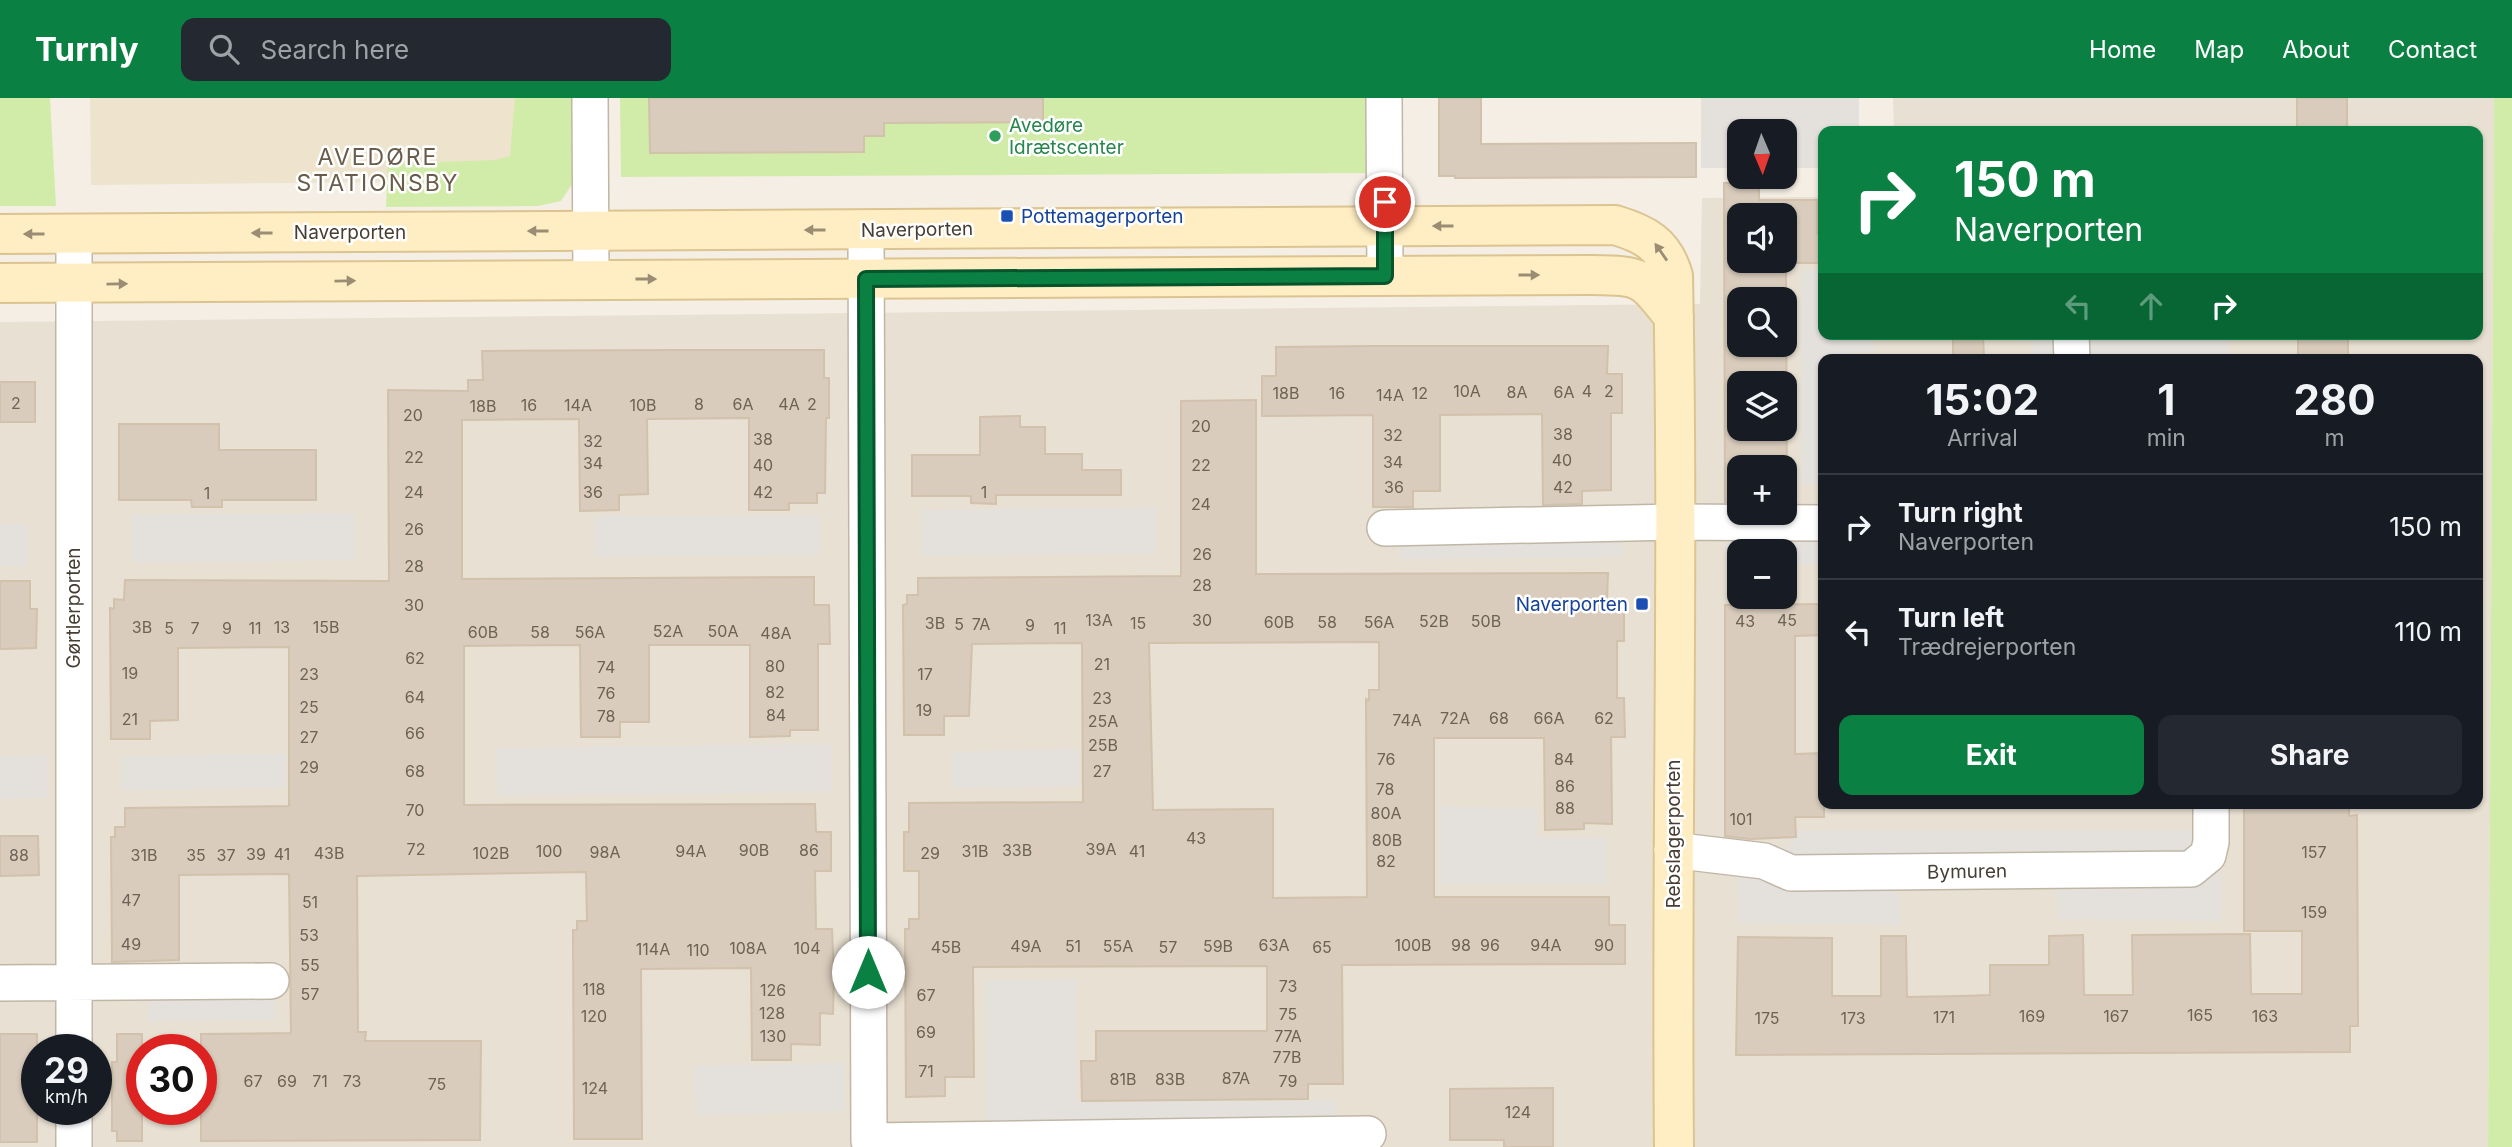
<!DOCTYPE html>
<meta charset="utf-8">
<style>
body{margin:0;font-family:Inter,sans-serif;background:#242831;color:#f1f3f6;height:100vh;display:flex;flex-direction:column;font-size:26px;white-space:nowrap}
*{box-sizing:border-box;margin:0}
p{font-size:23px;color:#9ea1a6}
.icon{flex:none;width:38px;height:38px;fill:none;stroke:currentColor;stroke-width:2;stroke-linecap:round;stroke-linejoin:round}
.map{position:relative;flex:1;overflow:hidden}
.details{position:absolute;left:1818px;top:256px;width:665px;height:455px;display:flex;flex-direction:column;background:#171b24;border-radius:14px;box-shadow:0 2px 5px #0004}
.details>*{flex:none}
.guide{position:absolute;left:1818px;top:28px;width:665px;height:214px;border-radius:14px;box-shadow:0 2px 5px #0004;background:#0b8043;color:#fff;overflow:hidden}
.needle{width:46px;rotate:178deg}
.controls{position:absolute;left:1727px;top:21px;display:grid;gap:14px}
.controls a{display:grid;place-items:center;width:70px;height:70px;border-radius:14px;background:#171b24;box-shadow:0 2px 5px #0004;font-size:35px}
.speed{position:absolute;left:21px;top:936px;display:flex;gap:14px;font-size:35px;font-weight:700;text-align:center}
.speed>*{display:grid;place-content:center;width:91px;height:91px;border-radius:50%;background:#171b24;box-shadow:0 2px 5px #0004;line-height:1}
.speed small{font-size:18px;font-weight:400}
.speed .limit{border:10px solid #d22;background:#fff;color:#111}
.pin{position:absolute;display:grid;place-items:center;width:60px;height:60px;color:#fff;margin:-30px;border:4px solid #fff;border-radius:50%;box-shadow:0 2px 7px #0007}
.me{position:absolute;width:77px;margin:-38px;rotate:0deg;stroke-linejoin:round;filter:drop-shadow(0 0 5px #0008)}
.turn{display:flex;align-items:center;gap:24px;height:147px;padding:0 21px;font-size:32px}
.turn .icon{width:91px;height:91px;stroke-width:2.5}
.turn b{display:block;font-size:49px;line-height:60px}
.lanes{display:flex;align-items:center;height:66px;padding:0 21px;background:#0003;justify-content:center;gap:35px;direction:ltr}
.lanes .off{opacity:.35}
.eta{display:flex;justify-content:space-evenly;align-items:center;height:119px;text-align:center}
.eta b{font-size:42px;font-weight:700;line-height:49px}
.button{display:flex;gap:14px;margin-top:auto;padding:14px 21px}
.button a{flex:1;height:80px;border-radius:14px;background:#0b8043;color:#fff;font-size:28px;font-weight:700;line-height:80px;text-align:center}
.button a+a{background:#242831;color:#f1f3f6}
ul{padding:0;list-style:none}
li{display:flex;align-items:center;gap:21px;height:105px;padding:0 21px;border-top:2px solid #363941}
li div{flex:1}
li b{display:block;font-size:26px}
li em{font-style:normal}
header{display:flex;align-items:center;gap:42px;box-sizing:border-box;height:98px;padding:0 35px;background:#0b8043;color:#fff}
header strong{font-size:33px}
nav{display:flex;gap:38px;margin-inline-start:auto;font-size:24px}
.search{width:490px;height:63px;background:#242831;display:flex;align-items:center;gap:18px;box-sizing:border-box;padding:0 24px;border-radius:14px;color:#9ea1a6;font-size:26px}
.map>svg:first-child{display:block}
</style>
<header>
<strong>Turnly</strong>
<div class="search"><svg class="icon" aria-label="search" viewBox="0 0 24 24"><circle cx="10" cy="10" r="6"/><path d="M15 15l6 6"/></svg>Search here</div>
<nav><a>Home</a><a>Map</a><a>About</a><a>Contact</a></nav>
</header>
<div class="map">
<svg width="2512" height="1049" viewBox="0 0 2512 1049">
<rect width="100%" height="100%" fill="#f4eee4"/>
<path fill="#e8e0d2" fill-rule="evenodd" d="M1893 0H2494L2488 1049H0V224L1700 206 1702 100 1823 99 1824 236H2478V33H1894ZM1740 117H1785V163H1740ZM1740 201H1785V247H1740ZM1824 261H2478V705H1824ZM1740 285H1785V331H1740ZM1740 369H1785V415H1740ZM1740 453H1785V499H1740ZM37 952H96V1012H37ZM142 952H201V1012H142Z"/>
<path fill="#eee3cd" d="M90 0H580V82L91 87Z"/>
<path fill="#d1eca9" d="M0 0H50L56 108H0Z
M515 0H572L574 83 561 103 538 108 386 109 388 66 495 62 510 58Z
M620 0H1369V75L621 79Z
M2494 0H2512V1049H2488Z"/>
<path fill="#e4e1dd" d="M1701 0H1859V33H1824L1823 70H1785V33H1740L1739 70H1701Z
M1801 172H1823L1824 236H1874V254H1852V261H1824L1823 386H1801Z
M2031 236H2228L2229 261H2032Z
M1156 409V455L922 458 921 412Z
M1622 413 1623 459 1399 461V415Z
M354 415V462L133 464 132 417Z
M819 417V457L594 459V418Z
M0 426H27V469L0 468Z
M1725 440H1823V466L1785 467V453H1740L1739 467H1726Z
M831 646V694L497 697 496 650Z
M1079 651 1080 688 952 690 951 654Z
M286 656V690L121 692V658Z
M47 657V700L0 701V658Z
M1439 709 1537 710 1538 740H1606V785H1439Z
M1792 733H2223L2221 823 2058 821 2056 790 1898 789 1900 827 1739 825 1737 751 1791 749Z
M1076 881V1004L1337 1003V1049L986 1030 985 882Z
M148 889H274L275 922 148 923Z
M844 965 845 1013 695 1017 694 968Z"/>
<path fill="#d9ccbc" stroke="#d2c1ab" stroke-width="2" fill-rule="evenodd" d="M649 0H1043V24L884 25V38H864V54L650 55Z
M1439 0H1481V46L1696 45V79L1455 80V78H1439Z
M2297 0H2347V33H2297Z
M1724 85H1759V102H1817V136H1824V165H1786L1787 405H1785V369H1740V404H1725ZM1740 117H1785V163H1740ZM1740 201H1785V247H1740ZM1740 285H1785V331H1740Z
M1953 236H1983L1984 261H1953Z
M2298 236H2348V261H2298Z
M1370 248H1608L1607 276H1622V315H1611V392L1582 393V406L1543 407 1542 316 1440 317V393H1413V409H1373V317L1262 318V278H1276V249Z
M679 252H824V280H829V320H826L825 395H817V405H789V412H749V320L647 321 648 396 619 397V412L580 413 579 321 462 322V481L814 479V507H829L830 546H818V632H790V638L750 639V547H649V624H620V639H581L580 547 464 548V707L815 706 816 734H831V773H815L816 831H832L834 878 833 916 820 915V947L791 946V962H752L751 870 641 871 642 1041H574L573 832H577V823H587L586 774 357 778 358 934H366L365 943H481L480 1042 201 1043V936L291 935 289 776 179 777V862L112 864 111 739H115V729H125V710L289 708V549L178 550V622L150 623V641H111L110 510 114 511V501L124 502 125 482 389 483 388 292 468 293V282H483L482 253Z
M0 284H35V324H0Z
M1256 302V476L1608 475 1607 503H1624V543H1617V600H1624L1625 639H1611L1612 726 1584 725V731L1545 732 1544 640H1434V799H1609V827H1625V866L1342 867 1343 986H1308V1001L1082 1003 1081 963H1096V933H1267V868L973 869 974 979H945V998L906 999 905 831H909V821H919V773H904V734H909V705L1083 704 1082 545 972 546 969 618H944V637H904L903 507 907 506V497H918V480L1181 478V303ZM1379 544V592H1369V602L1366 601 1367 799 1273 800V711L1153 712 1149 545Z
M1020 318V329H1045V356H1082V372H1121V397H996V406L971 405V398H912V357H980V319Z
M119 326H219V352H316V402H222V409H192L191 402H119Z
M0 483H30V511H37L36 550 0 551Z
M1824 506V537L1795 538V656L1824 655V719H1795L1796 739 1750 741 1725 738V507Z
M2244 705H2349V718L2357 717 2358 928H2350V954L1736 957 1738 839 1832 840V898H1881V838H1906L1907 899 1962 898 1990 897V867H2049V838L2083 837 2084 897H2133L2132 837 2250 836 2251 896H2302V833H2244Z
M0 738H38L39 777 0 778Z
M0 936H37V1044H0Z
M117 936H142V1043H117V1033H112V964H117Z
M1553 990V1049H1504V1042H1450V991Z"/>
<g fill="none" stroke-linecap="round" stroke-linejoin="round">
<g stroke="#c0b6a6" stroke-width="38">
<path id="street" d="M590 0 591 181
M1384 0 1385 178
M866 131 869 1043 1368 1036
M74 136V952
M2071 236 2072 261
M1385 430 1676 424 1824 425
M1672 752 1764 763 1791 775 2191 771 2208 757 2211 744V705
M0 885 271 883
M74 1012V1049"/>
</g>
<g stroke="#dcc491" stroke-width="42">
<path id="secondary" d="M0 136 1615 127C1645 136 1664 146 1673 178 1679 468 1671 759 1674 1049
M0 185 1589 177C1642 178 1641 177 1674 219"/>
</g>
<use href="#street" stroke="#fff" stroke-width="35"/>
<use href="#secondary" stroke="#ffeec3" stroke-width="38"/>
</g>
<defs><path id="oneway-solid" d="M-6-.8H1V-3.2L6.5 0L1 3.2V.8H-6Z" transform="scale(1.75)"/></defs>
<g fill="#9a8d74">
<use href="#oneway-solid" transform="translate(1443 128) rotate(180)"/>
<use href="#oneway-solid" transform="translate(815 132) rotate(180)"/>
<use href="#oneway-solid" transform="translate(538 133) rotate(180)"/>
<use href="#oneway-solid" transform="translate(262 135) rotate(180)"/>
<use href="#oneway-solid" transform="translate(34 136) rotate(180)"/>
<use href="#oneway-solid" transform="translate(1661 154) rotate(-125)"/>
<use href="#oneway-solid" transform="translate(1529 177)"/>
<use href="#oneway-solid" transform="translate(646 181)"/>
<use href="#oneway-solid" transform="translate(345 183) rotate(-1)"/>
<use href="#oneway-solid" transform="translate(117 186) rotate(-1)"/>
</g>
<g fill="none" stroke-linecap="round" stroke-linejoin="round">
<g stroke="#07532c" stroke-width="18">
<path id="route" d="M868 874 866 181 1385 178V104"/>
</g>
<use href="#route" stroke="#0b8043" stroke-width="12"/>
</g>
<circle fill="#2e9e5b" stroke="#fff" stroke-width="2.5" cx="995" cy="38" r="7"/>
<g fill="#1a4fb4" stroke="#fff" stroke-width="2.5">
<rect x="1000" y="111" width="14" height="14" rx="3.5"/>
<rect x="1635" y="499" width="14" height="14" rx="3.5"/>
</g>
<g text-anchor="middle" stroke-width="5" stroke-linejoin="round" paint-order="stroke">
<g font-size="16" fill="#6c6255">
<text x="1467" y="299">10A</text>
<text x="1587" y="299">4</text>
<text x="1609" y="299">2</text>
<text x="1517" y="300">8A</text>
<text x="1564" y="300">6A</text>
<text x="1286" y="301">18B</text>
<text x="1337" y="301">16</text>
<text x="1420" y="301">12</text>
<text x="1390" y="303">14A</text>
<text x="16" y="311">2</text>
<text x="699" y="312">8</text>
<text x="743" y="312">6A</text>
<text x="789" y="312">4A</text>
<text x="812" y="312">2</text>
<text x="529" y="313">16</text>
<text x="578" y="313">14A</text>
<text x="643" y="313">10B</text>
<text x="483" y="314">18B</text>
<text x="413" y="323">20</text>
<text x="1201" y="334">20</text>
<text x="1563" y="342">38</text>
<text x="1393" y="343">32</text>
<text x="763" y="347">38</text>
<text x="593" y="349">32</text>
<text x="414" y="365">22</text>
<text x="1562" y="368">40</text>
<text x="1393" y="370">34</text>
<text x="593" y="371">34</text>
<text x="763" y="373">40</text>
<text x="1201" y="373">22</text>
<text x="1394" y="395">36</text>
<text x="1563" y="395">42</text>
<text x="414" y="400">24</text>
<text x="593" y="400">36</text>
<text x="763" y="400">42</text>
<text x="984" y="400">1</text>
<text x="207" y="401">1</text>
<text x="1201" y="412">24</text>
<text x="414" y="437">26</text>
<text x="1202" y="462">26</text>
<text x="414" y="474">28</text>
<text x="1202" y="493">28</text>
<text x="414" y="513">30</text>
<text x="1099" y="528">13A</text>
<text x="1202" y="528">30</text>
<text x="1787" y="528">45</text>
<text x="1434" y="529">52B</text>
<text x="1486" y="529">50B</text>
<text x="1745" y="529">43</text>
<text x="1279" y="530">60B</text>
<text x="1327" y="530">58</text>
<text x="1379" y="530">56A</text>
<text x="935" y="531">3B</text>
<text x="1138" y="531">15</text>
<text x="959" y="532">5</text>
<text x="981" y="532">7A</text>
<text x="1030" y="533">9</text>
<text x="142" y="535">3B</text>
<text x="282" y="535">13</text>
<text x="326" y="535">15B</text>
<text x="169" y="536">5</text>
<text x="195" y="536">7</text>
<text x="227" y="536">9</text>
<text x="255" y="536">11</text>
<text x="1060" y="536">11</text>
<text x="668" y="539">52A</text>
<text x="723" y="539">50A</text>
<text x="483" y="540">60B</text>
<text x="540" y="540">58</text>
<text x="590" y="540">56A</text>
<text x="776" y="541">48A</text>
<text x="415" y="566">62</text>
<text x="1102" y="572">21</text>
<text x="775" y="574">80</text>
<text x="606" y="575">74</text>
<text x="130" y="581">19</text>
<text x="309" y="582">23</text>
<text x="925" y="582">17</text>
<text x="775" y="600">82</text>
<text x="606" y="601">76</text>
<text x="415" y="605">64</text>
<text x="1102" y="606">23</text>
<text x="309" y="615">25</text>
<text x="924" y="618">19</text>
<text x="776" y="623">84</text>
<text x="606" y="624">78</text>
<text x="1455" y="626">72A</text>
<text x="1499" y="626">68</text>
<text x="1549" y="626">66A</text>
<text x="1604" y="626">62</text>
<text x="130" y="627">21</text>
<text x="1407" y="628">74A</text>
<text x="1103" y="629">25A</text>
<text x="415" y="641">66</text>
<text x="309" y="645">27</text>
<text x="1103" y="653">25B</text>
<text x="1386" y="667">76</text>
<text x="1564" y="667">84</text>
<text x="309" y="675">29</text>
<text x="415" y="679">68</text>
<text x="1102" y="679">27</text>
<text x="1565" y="694">86</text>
<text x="1385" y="697">78</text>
<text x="1565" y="716">88</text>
<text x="415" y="718">70</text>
<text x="1386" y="721">80A</text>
<text x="1741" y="727">101</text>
<text x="1196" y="746">43</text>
<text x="1387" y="748">80B</text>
<text x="416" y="757">72</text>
<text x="1101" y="757">39A</text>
<text x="754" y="758">90B</text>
<text x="809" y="758">86</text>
<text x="1017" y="758">33B</text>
<text x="549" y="759">100</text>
<text x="691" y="759">94A</text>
<text x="975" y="759">31B</text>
<text x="1137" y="759">41</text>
<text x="605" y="760">98A</text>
<text x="2314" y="760">157</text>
<text x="329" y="761">43B</text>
<text x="491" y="761">102B</text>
<text x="930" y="761">29</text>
<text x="256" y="762">39</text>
<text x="282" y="762">41</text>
<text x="19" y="763">88</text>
<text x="144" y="763">31B</text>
<text x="196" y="763">35</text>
<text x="226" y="763">37</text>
<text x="1386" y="769">82</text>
<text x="131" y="808">47</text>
<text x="310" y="810">51</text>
<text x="2314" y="820">159</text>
<text x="309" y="843">53</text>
<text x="131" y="852">49</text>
<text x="1274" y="853">63A</text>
<text x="1413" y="853">100B</text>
<text x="1461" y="853">98</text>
<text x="1490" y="853">96</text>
<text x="1546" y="853">94A</text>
<text x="1604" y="853">90</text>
<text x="1026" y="854">49A</text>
<text x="1073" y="854">51</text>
<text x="1118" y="854">55A</text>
<text x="1218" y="854">59B</text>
<text x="946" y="855">45B</text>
<text x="1168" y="855">57</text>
<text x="1322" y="855">65</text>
<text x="748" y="856">108A</text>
<text x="807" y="856">104</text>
<text x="653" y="857">114A</text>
<text x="698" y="858">110</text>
<text x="310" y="873">55</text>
<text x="1288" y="894">73</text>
<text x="594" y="897">118</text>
<text x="773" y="898">126</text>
<text x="310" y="902">57</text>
<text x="926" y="903">67</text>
<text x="772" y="921">128</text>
<text x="1288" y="922">75</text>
<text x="2200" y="923">165</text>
<text x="594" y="924">120</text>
<text x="2032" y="924">169</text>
<text x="2116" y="924">167</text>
<text x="2265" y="924">163</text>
<text x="1944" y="925">171</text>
<text x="1767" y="926">175</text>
<text x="1853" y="926">173</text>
<text x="926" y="940">69</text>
<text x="773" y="944">130</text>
<text x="1288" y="944">77A</text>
<text x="1287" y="965">77B</text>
<text x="926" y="979">71</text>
<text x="1236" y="986">87A</text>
<text x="1123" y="987">81B</text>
<text x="1170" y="987">83B</text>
<text x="253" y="989">67</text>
<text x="287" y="989">69</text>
<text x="320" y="989">71</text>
<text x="352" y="989">73</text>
<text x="1288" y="989">79</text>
<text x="437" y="992">75</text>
<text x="595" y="996">124</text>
<text x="1518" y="1020">124</text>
</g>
<g font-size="19" fill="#27864d" stroke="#fff" text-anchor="start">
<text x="1009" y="34">Avedøre<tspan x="1009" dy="22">Idrætscenter</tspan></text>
</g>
<g font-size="19" fill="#164399" stroke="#fff" text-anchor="start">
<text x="1021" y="125">Pottemagerporten</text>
<text x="1628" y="513" text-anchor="end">Naverporten</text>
</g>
<g font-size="19" fill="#473e33" stroke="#fff">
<text transform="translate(917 131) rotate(-1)" y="7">Naverporten</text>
<text x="350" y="141">Naverporten</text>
<text transform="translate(73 510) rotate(-90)" y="7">Gørtlerporten</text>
<text transform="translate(1673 736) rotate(-90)" y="7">Rebslagerporten</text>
<text transform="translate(1967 773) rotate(-1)" y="7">Bymuren</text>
</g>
<g font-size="23" letter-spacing="2" fill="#6a5c4a" stroke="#fff">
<text x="378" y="67">AVEDØRE<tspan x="378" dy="26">STATIONSBY</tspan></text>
</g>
</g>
</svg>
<div class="controls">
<a><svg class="needle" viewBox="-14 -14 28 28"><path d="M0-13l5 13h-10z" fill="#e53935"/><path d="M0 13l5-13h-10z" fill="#9ea1a6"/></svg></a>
<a><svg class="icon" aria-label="sound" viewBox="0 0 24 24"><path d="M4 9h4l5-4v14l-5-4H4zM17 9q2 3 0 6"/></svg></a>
<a><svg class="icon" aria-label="search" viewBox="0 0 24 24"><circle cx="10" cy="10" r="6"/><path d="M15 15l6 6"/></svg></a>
<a><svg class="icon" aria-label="layers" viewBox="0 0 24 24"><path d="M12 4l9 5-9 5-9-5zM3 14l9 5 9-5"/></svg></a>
<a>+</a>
<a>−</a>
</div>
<div class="speed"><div>29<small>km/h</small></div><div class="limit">30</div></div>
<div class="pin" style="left:1385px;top:104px;background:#d93025"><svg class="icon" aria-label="arrive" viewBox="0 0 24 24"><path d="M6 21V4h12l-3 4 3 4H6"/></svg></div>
<svg class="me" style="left:868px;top:874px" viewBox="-20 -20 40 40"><circle r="19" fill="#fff"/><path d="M0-13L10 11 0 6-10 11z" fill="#0b8043"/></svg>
<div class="guide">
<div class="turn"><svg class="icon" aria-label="right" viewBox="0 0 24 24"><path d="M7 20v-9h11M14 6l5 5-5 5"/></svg><div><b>150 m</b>Naverporten</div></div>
<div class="lanes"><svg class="icon off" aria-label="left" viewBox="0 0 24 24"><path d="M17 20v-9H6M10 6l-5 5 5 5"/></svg><svg class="icon off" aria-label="ahead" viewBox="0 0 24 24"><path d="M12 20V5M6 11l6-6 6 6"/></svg><svg class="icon" aria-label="right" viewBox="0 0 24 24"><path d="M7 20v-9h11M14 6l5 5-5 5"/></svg></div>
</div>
<section class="details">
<div class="eta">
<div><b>15:02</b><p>Arrival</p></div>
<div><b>1</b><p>min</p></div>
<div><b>280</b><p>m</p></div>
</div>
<ul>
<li><svg class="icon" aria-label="right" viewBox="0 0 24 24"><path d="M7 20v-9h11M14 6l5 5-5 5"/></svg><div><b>Turn right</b><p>Naverporten</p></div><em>150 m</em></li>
<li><svg class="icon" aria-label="left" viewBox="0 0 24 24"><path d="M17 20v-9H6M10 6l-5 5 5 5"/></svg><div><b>Turn left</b><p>Trædrejerporten</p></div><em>110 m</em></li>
</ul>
<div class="button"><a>Exit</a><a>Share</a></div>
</section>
</div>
